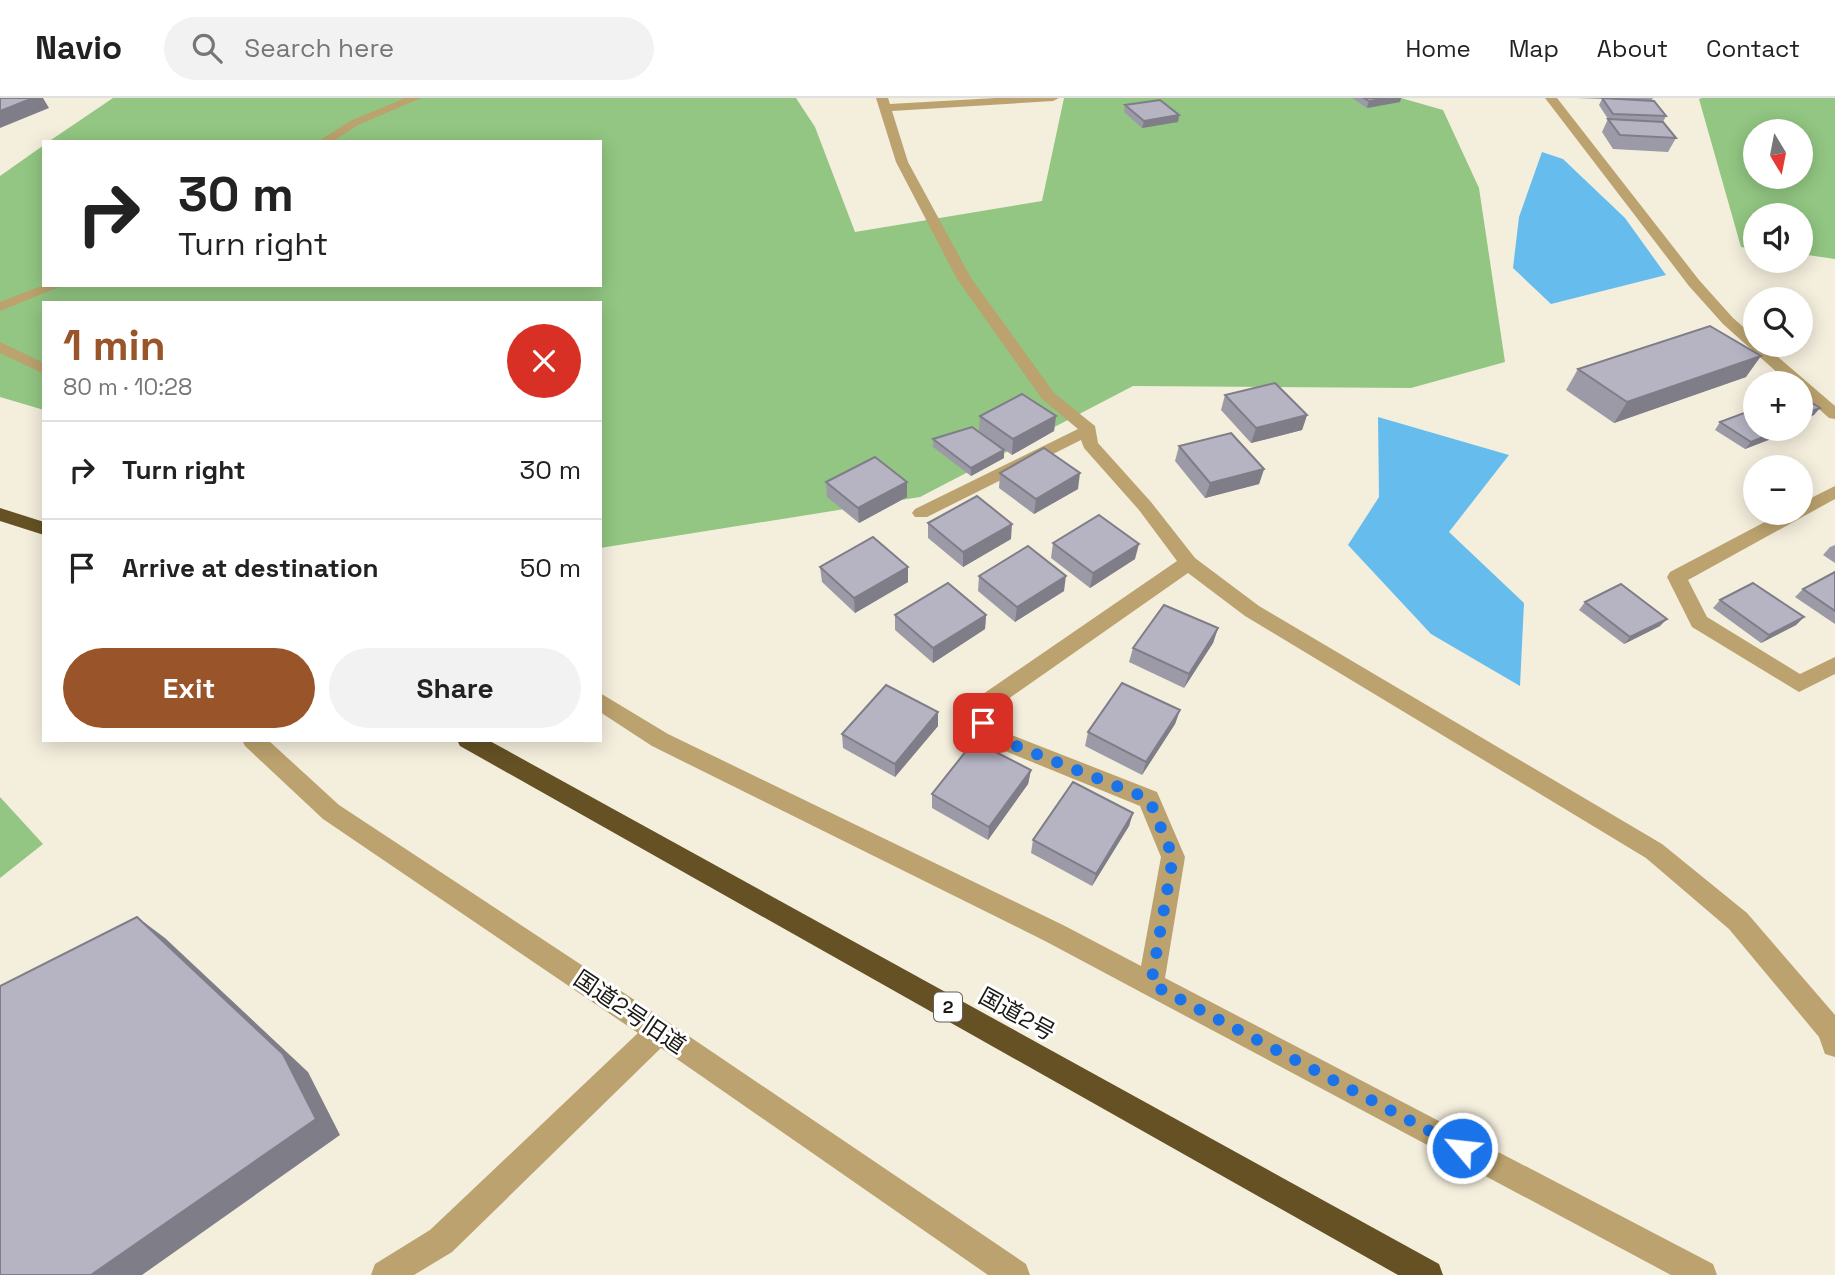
<!DOCTYPE html>
<meta charset="utf-8">
<style>
body{margin:0;font-family:"Space Grotesk","Noto Sans JP",sans-serif;background:#f2f2f2;color:#222;height:100vh;display:flex;flex-direction:column;font-size:26px;white-space:nowrap}
*{box-sizing:border-box;margin:0}
p{font-size:23px;color:#767676}
.icon{flex:none;width:38px;height:38px;fill:none;stroke:currentColor;stroke-width:2;stroke-linecap:round;stroke-linejoin:round}
.map{position:relative;flex:1;overflow:hidden}
.side{position:absolute;left:42px;top:203px;width:560px;height:441px;display:flex;flex-direction:column;background:#fff;border-radius:0px;box-shadow:0 4px 18px #0003}
.side>*{flex:none}
.guide{position:absolute;left:42px;top:42px;width:560px;height:147px;border-radius:0px;box-shadow:0 4px 18px #0003;background:#fff;color:#222;overflow:hidden}
.needle{width:46px;rotate:170deg}
.buttons{position:absolute;left:1743px;top:21px;display:grid;gap:14px}
.buttons a{display:grid;place-items:center;width:70px;height:70px;border-radius:50%;background:#fff;box-shadow:0 4px 18px #0003;font-size:35px}
.pin{position:absolute;display:grid;place-items:center;width:60px;height:60px;color:#fff;margin:-30px;border-radius:14px;box-shadow:0 4px 10px #0006}
.me{position:absolute;width:77px;margin:-38px;rotate:298deg;stroke-linejoin:round;filter:drop-shadow(0 0 5px #0008)}
.turn{display:flex;align-items:center;gap:24px;height:147px;padding:0 21px;font-size:32px}
.turn .icon{width:91px;height:91px;stroke-width:2.5}
.turn b{display:block;font-size:49px;line-height:60px}
.round{display:grid;place-items:center;flex:none;width:74px;height:74px;border-radius:37px;background:#f2f2f2}
.overview{display:flex;align-items:center;justify-content:space-between;height:119px;padding:0 21px}
h1{font-size:42px;font-weight:700;line-height:52px;color:#995429}
.primary-button{display:flex;gap:14px;margin-top:auto;padding:14px 21px}
.primary-button a{flex:1;height:80px;border-radius:42px;background:#995429;color:#fff;font-size:28px;font-weight:700;line-height:80px;text-align:center}
.primary-button a+a{background:#f2f2f2;color:#222}
ul{padding:0;list-style:none}
li{display:flex;align-items:center;gap:21px;height:98px;padding:0 21px;border-top:2px solid #e0e0e0}
li div{flex:1}
li b{display:block;font-size:26px}
li em{font-style:normal}
header{display:flex;align-items:center;gap:42px;box-sizing:border-box;height:98px;padding:0 35px;background:#fff;border-bottom:2px solid #e0e0e0}
header strong{font-size:33px}
nav{display:flex;gap:38px;margin-inline-start:auto;font-size:24px}
.search{width:490px;height:63px;background:#f2f2f2;display:flex;align-items:center;gap:18px;box-sizing:border-box;padding:0 24px;border-radius:38px;color:#767676;font-size:26px}
.map>svg:first-child{display:block}
</style>
<header>
<strong>Navio</strong>
<div class="search"><svg class="icon" aria-label="search" viewBox="0 0 24 24"><circle cx="10" cy="10" r="6"/><path d="M15 15l6 6"/></svg>Search here</div>
<nav><a>Home</a><a>Map</a><a>About</a><a>Contact</a></nav>
</header>
<div class="map">
<svg width="1835" height="1177" viewBox="0 0 1835 1177">
<rect width="100%" height="100%" fill="#f4eedd"/>
<path fill="#92c682" fill-rule="evenodd" d="M113 0H796L815 29 855 134 1042 103 1064 0H1401L1443 12 1479 90 1505 264 1411 290 1133 288 920 399 600 450V205H44V312L0 299V78L44 47V187H600V44H48Z
M1702 0H1835V161L1801 156V117H1755V151L1741 149 1699 1ZM1755 33H1801V79H1755Z
M0 699 43 746 0 780Z"/>
<path fill="#66bded" d="M1542 54 1563 61 1625 120 1666 177 1551 206 1513 170 1519 119Z
M1378 319 1509 357 1449 434 1524 505 1520 588 1431 536 1348 447 1379 399Z"/>
<g fill="none" stroke-linecap="round" stroke-linejoin="round">
<path fill="#bba26e" fill-rule="evenodd" d="M405 0H421L358 27 332 44H317L350 23Z
M876 0H888L890 6 996 0H1059L1053 3 892 13 908 64 971 180 1054 295 1095 328 1098 345 1151 404 1195 460 1259 508 1662 746 1747 815 1835 917V959L1825 956 1819 939 1729 831 1646 760 1245 518 1188 475 988 615 999 632 1157 694 1185 759 1165 880 1713 1166 1717 1177H1671L1045 843 652 648 600 614V595L668 636 1063 827 1141 868 1161 759 1140 708 983 644 964 613 967 607 1177 463 1139 412 1084 350 1081 342 927 419H915L912 415 915 411 1078 331 1042 301 957 181 896 64Z
M1545 0H1557L1699 182 1733 220 1755 239V247H1764L1835 308V321L1829 320 1801 295V285H1789L1723 226 1689 188Z
M44 187H64L0 213V204Z
M0 244 44 265V276L0 255Z
M1835 388V401L1688 482 1707 519 1800 576 1835 559V576L1799 594 1692 529 1667 479 1670 474 1782 415H1801V405Z
M242 642H268L339 707 668 924 1026 1166 1030 1177H988L661 950 452 1154 414 1177H371L375 1166 430 1132 638 935 323 721 245 648Z"/>
<path fill="#655124" fill-rule="evenodd" d="M0 410 44 424V437L0 423Z
M457 642H488L1439 1166 1443 1177H1398L460 648Z"/>
</g>
<path fill="#9d9aa8" d="M1352 0H1401L1400 4 1367 10Z
M1576 0H1653L1651 3 1666 18 1663 24 1676 40 1668 54 1613 51 1602 34 1608 21 1599 7 1602 1Z
M1125 7 1179 17 1178 24 1142 30 1124 14Z
M1578 271 1746 279 1614 325 1566 292Z
M1225 297 1307 317 1302 332 1251 345 1221 312Z
M980 318H1056L1054 333 1012 357 979 333Z
M1720 324 1783 331 1776 339 1745 351 1715 332Z
M933 341 1004 360 971 378 933 349Z
M1179 348 1264 371 1259 386 1205 400 1175 363Z
M1000 375 1078 391 1034 416 999 390Z
M826 384H907V399L859 425 827 399Z
M928 425 1011 441 963 469 928 440Z
M1053 445 1135 461 1090 490 1051 460Z
M1835 447V465L1823 457 1830 449Z
M820 469H908V484L855 515 822 484Z
M1835 474V526L1795 499 1803 491Z
M979 478 1064 493 1015 524 978 493Z
M1720 502 1804 519 1796 527 1761 545 1713 510Z
M1585 504 1660 528 1624 546 1579 512Z
M895 517H986L985 531 933 565 895 532Z
M1218 530 1213 545 1184 590 1129 564 1133 550Z
M1180 612 1175 626 1142 677 1085 648 1088 634Z
M938 628 895 679 843 650 842 636Z
M1031 672 1028 686 988 742 932 710V696Z
M1133 715 1129 728 1092 788 1031 755 1033 742Z"/>
<path fill="#7f7d88" d="M33 0H43L49 10 0 30V13Z
M1388 0H1401L1400 4 1367 10 1369 3Z
M1179 17 1178 24 1142 30 1144 23Z
M1761 258 1746 279 1614 325 1627 304Z
M1820 310 1814 317 1801 323V317Z
M1307 317 1302 332 1251 345 1256 330Z
M1056 318 1054 333 1012 357 1013 341Z
M1783 331 1776 339 1745 351 1751 344Z
M1004 352V360L971 378V370Z
M1264 371 1259 386 1205 400 1210 385Z
M1080 375 1078 391 1034 416 1036 401Z
M907 384V399L859 425 858 410Z
M1012 426 1011 441 963 469V454Z
M1139 446 1135 461 1090 490 1093 475Z
M908 469V484L855 515 854 500Z
M1066 478 1064 493 1015 524 1017 509Z
M986 517 985 531 933 565V550Z
M1804 519 1796 527 1761 545 1769 537Z
M1667 521 1660 528 1624 546 1630 539Z
M1218 530 1213 545 1184 590 1189 576Z
M1180 612 1175 626 1142 677 1146 664Z
M938 614V628L895 679V666Z
M1031 672 1028 686 988 742 989 729Z
M1133 715 1129 728 1092 788 1096 776Z
M137 819 165 840 308 974 340 1037 142 1177H91Z"/>
<path fill="#b6b3c3" stroke="#7f7d88" stroke-width="2" d="M0 0H33L0 13Z
M1364 0H1388L1369 3Z
M1602 0 1654 3 1666 18 1613 16Z
M1160 2 1179 17 1144 23 1125 7Z
M1608 21 1663 24 1676 40 1620 37Z
M1710 228 1761 258 1627 304 1578 271Z
M1275 285 1307 317 1256 330 1225 297Z
M1022 296 1056 318 1013 341 980 318Z
M1801 298 1820 310 1801 317Z
M1752 312 1755 314V331H1783L1751 344 1720 324Z
M972 329 1004 352 971 370 933 341Z
M1231 335 1264 371 1210 385 1179 348Z
M1044 350 1080 375 1036 401 1000 375Z
M875 359 907 384 858 410 826 384Z
M977 398 1012 426 963 454 928 425Z
M1099 417 1139 446 1093 475 1053 445Z
M873 439 908 469 854 500 820 469Z
M1028 448 1066 478 1017 509 979 478Z
M1835 474V513L1803 491Z
M948 485 986 517 933 550 895 517Z
M1753 485 1804 519 1769 537 1720 502Z
M1621 486 1667 521 1630 539 1585 504Z
M1164 507 1218 530 1189 576 1133 550Z
M1122 585 1180 612 1146 664 1088 634Z
M886 587 938 614 895 666 842 636Z
M974 643 1031 672 989 729 932 696Z
M1073 684 1133 715 1096 776 1033 742Z
M137 819 283 956 316 1021 91 1177H0V888Z"/>
<g fill="none" stroke-linecap="round" stroke-linejoin="round">
<path stroke="#1a73e8" stroke-width="12" stroke-dasharray="0 21.6" d="M983 625 991 638 1149 701 1173 759 1151 886 1462 1050"/>
</g>
<g text-anchor="middle" stroke-width="6" stroke-linejoin="round" paint-order="stroke">
<rect fill="#fff" stroke="#5f5e5a" stroke-width="2" x="934" y="894.5" width="28" height="29" rx="5"/>
<g font-size="18" font-weight="bold" fill="#1b1913">
<text x="948" y="915">2</text>
</g>
<g font-size="23" fill="#1b1913" stroke="#fff">
<text transform="translate(630 914) rotate(34)" y="8">国道2号旧道</text>
<text transform="translate(1017 916) rotate(29)" y="8">国道2号</text>
</g>
</g>
</svg>
<div class="buttons">
<a><svg class="needle" viewBox="-14 -14 28 28"><path d="M0-13l5 13h-10z" fill="#e53935"/><path d="M0 13l5-13h-10z" fill="#767676"/></svg></a>
<a><svg class="icon" aria-label="sound" viewBox="0 0 24 24"><path d="M4 9h4l5-4v14l-5-4H4zM17 9q2 3 0 6"/></svg></a>
<a><svg class="icon" aria-label="search" viewBox="0 0 24 24"><circle cx="10" cy="10" r="6"/><path d="M15 15l6 6"/></svg></a>
<a>+</a>
<a>−</a>
</div>
<div class="pin" style="left:983px;top:625px;background:#d93025"><svg class="icon" aria-label="arrive" viewBox="0 0 24 24"><path d="M6 21V4h12l-3 4 3 4H6"/></svg></div>
<svg class="me" style="left:1462px;top:1050px" viewBox="-20 -20 40 40"><circle r="17" fill="#1a73e8" stroke="#fff" stroke-width="3"/><path d="M0-11L8 9 0 5-8 9z" fill="#fff"/></svg>
<div class="guide">
<div class="turn"><svg class="icon" aria-label="right" viewBox="0 0 24 24"><path d="M7 20v-9h11M14 6l5 5-5 5"/></svg><div><b>30 m</b>Turn right</div></div>
</div>
<section class="side">
<div class="overview"><div><h1>1 min</h1><p>80 m · 10:28</p></div><a class="round" style="background:#d93025;color:#fff"><svg class="icon" aria-label="close" viewBox="0 0 24 24"><path d="M6 6l12 12M18 6L6 18"/></svg></a></div>
<ul>
<li><svg class="icon" aria-label="right" viewBox="0 0 24 24"><path d="M7 20v-9h11M14 6l5 5-5 5"/></svg><div><b>Turn right</b></div><em>30 m</em></li>
<li><svg class="icon" aria-label="arrive" viewBox="0 0 24 24"><path d="M6 21V4h12l-3 4 3 4H6"/></svg><div><b>Arrive at destination</b></div><em>50 m</em></li>
</ul>
<div class="primary-button"><a>Exit</a><a>Share</a></div>
</section>
</div>
